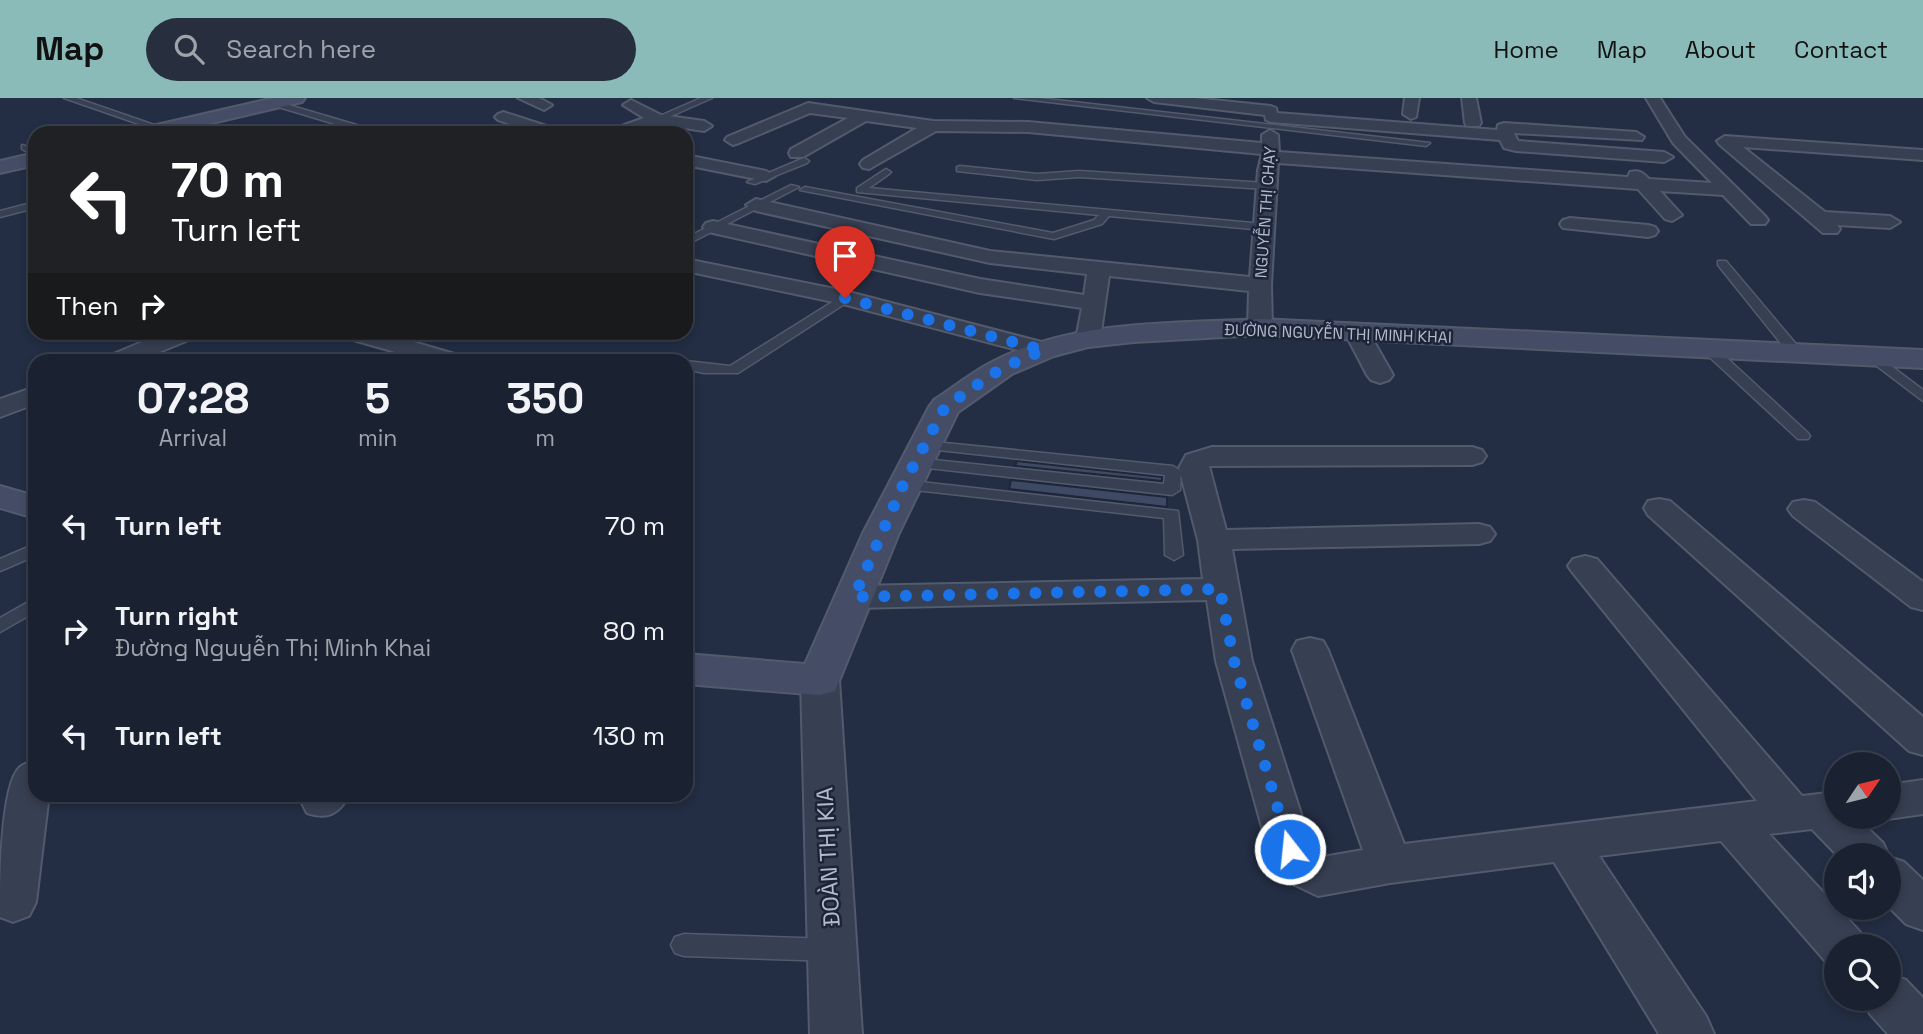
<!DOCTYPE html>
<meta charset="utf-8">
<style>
body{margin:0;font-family:"Space Grotesk",sans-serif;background:#272f3e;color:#f1f3f6;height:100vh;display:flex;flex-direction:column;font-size:26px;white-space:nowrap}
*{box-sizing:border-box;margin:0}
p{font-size:23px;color:#9fa4ac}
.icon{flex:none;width:38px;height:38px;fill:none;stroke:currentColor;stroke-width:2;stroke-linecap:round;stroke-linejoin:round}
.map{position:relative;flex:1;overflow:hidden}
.details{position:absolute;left:28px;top:256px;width:665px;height:448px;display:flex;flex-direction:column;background:#1a2232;border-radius:21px;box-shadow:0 4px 10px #0003,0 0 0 2px #383f4d}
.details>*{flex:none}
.guide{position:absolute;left:28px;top:28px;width:665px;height:214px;border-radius:21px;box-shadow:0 4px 10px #0003,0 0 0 2px #383f4d;background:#202124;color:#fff;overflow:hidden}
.needle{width:46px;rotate:55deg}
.controls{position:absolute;left:1824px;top:654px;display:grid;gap:14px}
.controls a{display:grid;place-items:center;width:77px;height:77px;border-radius:50%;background:#1a2232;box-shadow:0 4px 10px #0003,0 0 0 2px #383f4d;font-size:35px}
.pin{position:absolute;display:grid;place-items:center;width:60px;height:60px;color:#fff;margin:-72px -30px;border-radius:50% 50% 50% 0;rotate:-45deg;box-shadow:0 0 7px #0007}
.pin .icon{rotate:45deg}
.me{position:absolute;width:77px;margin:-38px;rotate:344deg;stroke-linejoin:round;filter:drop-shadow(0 0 5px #0008)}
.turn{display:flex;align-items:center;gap:24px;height:147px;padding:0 28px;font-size:32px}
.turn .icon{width:91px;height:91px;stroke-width:2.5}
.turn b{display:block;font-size:49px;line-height:60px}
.then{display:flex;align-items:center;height:66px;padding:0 28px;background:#0003;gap:14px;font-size:26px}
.eta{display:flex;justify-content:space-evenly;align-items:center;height:119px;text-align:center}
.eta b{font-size:42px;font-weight:700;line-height:49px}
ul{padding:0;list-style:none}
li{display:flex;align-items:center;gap:21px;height:105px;padding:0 28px}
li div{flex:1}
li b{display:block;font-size:26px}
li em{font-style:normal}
header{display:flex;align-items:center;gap:42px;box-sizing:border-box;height:98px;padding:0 35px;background:#8bbbb9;color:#111}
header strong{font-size:33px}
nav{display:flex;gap:38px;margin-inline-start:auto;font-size:24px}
.search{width:490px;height:63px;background:#272f3e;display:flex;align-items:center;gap:18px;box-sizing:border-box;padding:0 24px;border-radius:38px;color:#9fa4ac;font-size:26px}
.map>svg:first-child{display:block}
</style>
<header>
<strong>Map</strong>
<div class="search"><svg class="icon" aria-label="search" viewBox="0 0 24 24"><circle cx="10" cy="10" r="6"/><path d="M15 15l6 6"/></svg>Search here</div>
<nav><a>Home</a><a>Map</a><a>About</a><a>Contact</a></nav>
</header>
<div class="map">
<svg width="1923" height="936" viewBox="0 0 1923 936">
<rect width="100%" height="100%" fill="#232d43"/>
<path fill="#3e4963" stroke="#1e2639" stroke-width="2" d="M1017 363 1162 379V383L1015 368Z
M1011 382 1167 399V409L1009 391Z"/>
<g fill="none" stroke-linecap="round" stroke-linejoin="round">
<g stroke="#525a6c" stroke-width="3">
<path id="service" d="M64 0H76L166 31 159 33Z
M701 0H712L660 23 653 21Z
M1014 0H1039L1430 45 1426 48Z
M275 3 377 33 378 35H365L272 7Z
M22 47 35 51V58L22 51Z
M804 60 809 63 807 65 755 86 747 84Z
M960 68 1037 76 1079 73 1266 85 1271 88 1266 91 1079 79 1037 82 957 73V69Z
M886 71 891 74 889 76 869 90 1264 126 1269 129 1264 132 1109 118 1102 126 1054 141 800 92 805 89 1053 135 1094 122 1099 117 857 94V90Z
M791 87 799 89 686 147V140Z
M35 104V110L0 119V113Z
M1718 163H1726L1801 252V258H1791L1718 167Z
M845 196 849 197V203L738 275H704L686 271V263L730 268Z
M1709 247 1714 248 1808 335 1810 338 1808 341H1798L1704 254 1703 251Z
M1874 255 1923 292V303L1869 262 1867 259Z
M659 256 674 259 676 262H654V257Z
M925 343 1173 368 1181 373 1180 392 1172 397 910 368 907 365 910 362 915 360 1164 386 1165 377 920 350 918 347Z
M903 382 1178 413 1183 457 1174 462 1165 457 1164 420 897 390 895 387 897 384Z
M35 446V458L0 473V461Z
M35 500V514L0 534V520Z
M684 836 832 841 841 844 845 852 841 860 832 863 684 858 675 855 671 847 675 839Z"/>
</g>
<g stroke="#525a6c" stroke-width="4">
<path id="minor" d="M518 0H539L552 7 544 12Z
M1147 0H1194L1271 8 1276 10 1277 15 1497 32 1498 27 1504 25 1636 34 1644 39 1642 42 1514 35 1518 43 1664 54 1673 59 1664 64 1516 53 1504 50 1500 42 1271 24 1266 22 1265 17 1154 4Z
M1405 0H1419L1416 19 1411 21 1403 16Z
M1462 0H1476L1481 25 1479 28H1467L1465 25Z
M1646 0H1660L1685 39 1765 118 1768 122 1765 126H1751L1723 97 1660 93 1682 117 1672 123 1665 121 1638 91 1278 65 1271 187 1272 229 1268 234H1252L1248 229 1249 193 1109 178 1100 241 1097 246 1088 248 1079 246 1076 241 1082 210 980 195 713 135 706 133 703 129 706 125 713 123 980 181 1084 197 1087 176 990 165 756 113 746 107 756 101 990 153 1250 179 1258 72 1262 56 1028 34 936 33 869 71 863 70 860 66 863 62 917 30 866 23 803 59H791L789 55 791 51 848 20 810 15 739 45 733 47 725 42 727 39 808 5 933 23 1028 24 1262 45V37L1270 32 1278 37 1279 54 1628 79 1630 74C1639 72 1642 74 1649 81L1712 85 1673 45Z
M631 2 661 17 704 23 712 28 704 33 658 26 632 35H608L610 32 644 20 623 7Z
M503 14 559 32 561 35H537L498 22 495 19 498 16Z
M1725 38 1923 52V62L1743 49 1825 114 1890 118 1900 124 1890 130 1837 127 1840 131 1837 135H1823L1719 46 1717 43Z
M686 57 766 73 775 78 766 83 686 67Z
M1570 120 1648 127 1655 129 1658 133 1655 137 1648 139 1563 130 1560 126 1563 122Z
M686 161 845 193 1053 247 1056 252 1053 257 1044 259 843 206 686 173Z
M1356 226 1364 228 1368 233 1393 277 1389 282 1380 285 1371 282 1367 277 1344 233 1348 228Z
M166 234H200L196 239 140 262H107L111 257Z
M339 234H379L458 257 462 262H423L343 239Z
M35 289V306L0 319V301Z
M1212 349H1472L1482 352 1486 358 1482 364 1472 367 1209 368 1226 432 1479 426 1490 429 1495 436 1490 443 1479 446 1232 451 1252 563 1310 744 1323 759 1363 752 1292 552 1297 543 1310 540 1323 543 1328 552 1404 746 1757 703 1573 475 1568 468 1573 461 1585 458 1597 461 1802 698 1836 694V719H1856L1883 745 1889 758V759L1904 764 1923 782V832L1906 826 1888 808V758H1838L1812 731 1769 736 1860 834 1867 849H1836V868L1826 864 1721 743 1599 758 1706 918 1714 936H1659L1554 764 1390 785 1318 798 1287 783 1268 751 1216 563 1207 502 854 510 842 507 837 499 842 491 854 488 1203 481 1198 442 1179 370 1186 357Z
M1659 401 1670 403 1923 619V657L1909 653 1648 417 1644 410 1648 403Z
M1804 402 1815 404 1923 484V512L1911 509 1793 418 1788 411 1793 404Z
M820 569 833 573 839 582 862 936H810L801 582 807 573Z
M35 663V696H49L36 804 29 818 13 824 0 819C0 790 0 686 20 669 23 666 30 665 35 663Z
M1923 682V716L1888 721 1883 719H1888V687Z
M304 696H350C339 716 328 722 307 715L301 703Z
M1888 876 1906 882 1923 900V936H1888L1870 916 1864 901H1888Z"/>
</g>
<g stroke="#525a6c" stroke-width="4">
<path id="secondary" d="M274 0H305L302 4 170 35H137L139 31Z
M35 55V67L0 75V63Z
M1260 221 1923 252V270L1260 237 1134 244 1088 249 1054 258 1012 276 958 314 899 435 835 593 820 597 686 586V556L805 566 863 435 929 309 934 302C953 290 972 274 992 264 1073 221 1171 226 1260 221Z
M0 388 35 398V420L0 410Z"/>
</g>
<use href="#service" fill="#373f52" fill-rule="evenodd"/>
<use href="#minor" fill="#373f52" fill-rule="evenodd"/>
<use href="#secondary" fill="#454d66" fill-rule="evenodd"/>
</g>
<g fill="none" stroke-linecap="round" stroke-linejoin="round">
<path stroke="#1a73e8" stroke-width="12" stroke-dasharray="0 21.6" d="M845 200 1044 252 1002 270 945 309 903 387 854 499 1220 491 1234 563 1290 751"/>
</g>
<g text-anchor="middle" stroke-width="5" stroke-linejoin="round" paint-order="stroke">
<g font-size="16" fill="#b4bacc" stroke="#1c2437">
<text transform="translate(1265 114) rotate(-86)" y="6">NGUYỄN THỊ CHẠY</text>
<text transform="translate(1338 235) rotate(2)" y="6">ĐƯỜNG NGUYỄN THỊ MINH KHAI</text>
</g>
<g font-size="23" fill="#b4bacc" stroke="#1c2437">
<text transform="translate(828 759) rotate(-93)" y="8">ĐOÀN THỊ KIA</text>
</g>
</g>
</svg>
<div class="controls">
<a><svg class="needle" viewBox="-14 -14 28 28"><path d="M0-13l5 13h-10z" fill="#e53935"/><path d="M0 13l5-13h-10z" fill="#9fa4ac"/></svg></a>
<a><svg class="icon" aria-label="sound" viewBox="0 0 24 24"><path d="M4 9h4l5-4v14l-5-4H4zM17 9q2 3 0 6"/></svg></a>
<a><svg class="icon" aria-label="search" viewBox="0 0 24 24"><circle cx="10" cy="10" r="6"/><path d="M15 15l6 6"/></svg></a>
</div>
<div class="pin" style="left:845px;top:200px;background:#d93025"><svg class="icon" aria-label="arrive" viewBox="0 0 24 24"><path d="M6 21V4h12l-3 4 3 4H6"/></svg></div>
<svg class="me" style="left:1290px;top:751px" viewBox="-20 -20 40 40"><circle r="17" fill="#1a73e8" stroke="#fff" stroke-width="3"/><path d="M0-11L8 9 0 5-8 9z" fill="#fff"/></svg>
<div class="guide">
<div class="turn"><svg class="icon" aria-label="left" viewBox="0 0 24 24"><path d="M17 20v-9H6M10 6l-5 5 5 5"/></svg><div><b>70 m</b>Turn left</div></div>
<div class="then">Then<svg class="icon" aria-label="right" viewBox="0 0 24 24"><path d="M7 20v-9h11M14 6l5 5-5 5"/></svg></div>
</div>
<section class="details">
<div class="eta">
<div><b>07:28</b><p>Arrival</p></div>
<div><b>5</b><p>min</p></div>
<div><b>350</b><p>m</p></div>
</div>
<ul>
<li><svg class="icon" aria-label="left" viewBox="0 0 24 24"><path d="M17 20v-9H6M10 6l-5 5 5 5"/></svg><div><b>Turn left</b></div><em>70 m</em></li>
<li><svg class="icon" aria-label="right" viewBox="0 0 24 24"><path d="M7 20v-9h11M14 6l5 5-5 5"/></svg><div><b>Turn right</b><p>Đường Nguyễn Thị Minh Khai</p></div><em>80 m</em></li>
<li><svg class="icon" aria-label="left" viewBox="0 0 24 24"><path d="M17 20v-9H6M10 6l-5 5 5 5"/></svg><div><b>Turn left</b></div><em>130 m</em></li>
</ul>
</section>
</div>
